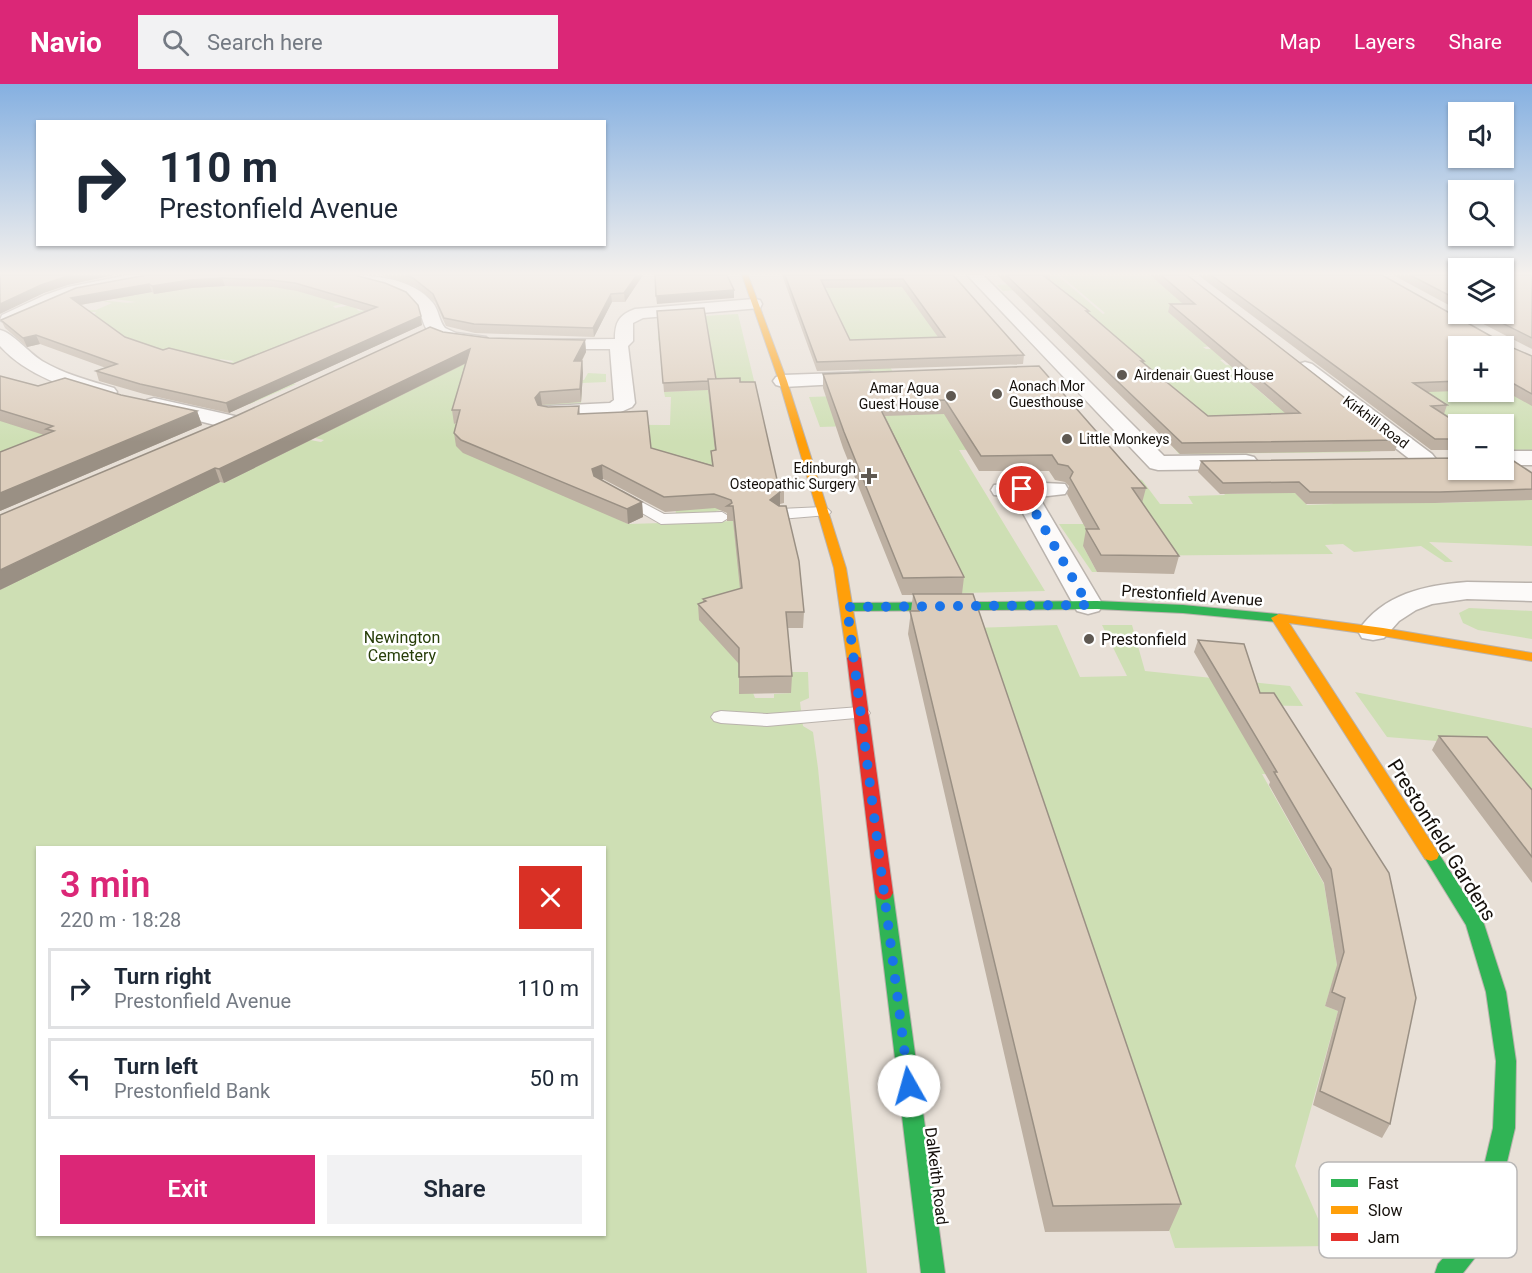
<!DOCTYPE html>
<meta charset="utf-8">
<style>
body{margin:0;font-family:Roboto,sans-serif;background:#f2f2f3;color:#1f2937;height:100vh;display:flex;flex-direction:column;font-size:22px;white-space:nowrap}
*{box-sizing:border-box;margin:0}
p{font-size:20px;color:#747a83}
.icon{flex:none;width:33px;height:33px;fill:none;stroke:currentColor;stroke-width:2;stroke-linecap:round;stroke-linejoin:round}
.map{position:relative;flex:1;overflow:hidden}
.details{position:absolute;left:36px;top:762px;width:570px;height:390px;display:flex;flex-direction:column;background:#fff;border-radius:0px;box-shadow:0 2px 4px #0004}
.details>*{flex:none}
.banner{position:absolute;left:36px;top:36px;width:570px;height:126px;border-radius:0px;box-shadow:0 2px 4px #0004;background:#fff;color:#1f2937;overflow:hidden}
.buttons{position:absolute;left:1448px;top:18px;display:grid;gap:12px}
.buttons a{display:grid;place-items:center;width:66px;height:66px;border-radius:0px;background:#fff;box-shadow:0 2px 4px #0004;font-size:30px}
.pin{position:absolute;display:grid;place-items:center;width:51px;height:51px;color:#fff;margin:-26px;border:3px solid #fff;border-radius:50%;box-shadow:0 2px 6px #0007}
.me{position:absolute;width:66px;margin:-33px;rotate:353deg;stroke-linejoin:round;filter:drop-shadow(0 0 4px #0008)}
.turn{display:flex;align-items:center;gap:21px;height:126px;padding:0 24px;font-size:27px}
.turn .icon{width:78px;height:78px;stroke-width:2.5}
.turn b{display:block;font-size:42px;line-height:51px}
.round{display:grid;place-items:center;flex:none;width:63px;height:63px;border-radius:0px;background:#f2f2f3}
.overview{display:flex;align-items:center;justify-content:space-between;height:102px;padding:0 24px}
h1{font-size:36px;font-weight:600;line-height:45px;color:#db2777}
.action{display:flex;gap:12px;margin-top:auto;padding:12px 24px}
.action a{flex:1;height:69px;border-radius:0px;background:#db2777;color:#fff;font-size:24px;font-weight:600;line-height:69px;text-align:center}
.action a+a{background:#f2f2f3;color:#1f2937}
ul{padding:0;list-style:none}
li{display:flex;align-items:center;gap:18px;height:81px;margin:0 12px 9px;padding:0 12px;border:3px solid #e0e1e3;border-radius:0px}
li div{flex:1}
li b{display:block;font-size:22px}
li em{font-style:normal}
header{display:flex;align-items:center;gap:36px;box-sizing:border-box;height:84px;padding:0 30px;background:#db2777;color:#fff}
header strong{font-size:28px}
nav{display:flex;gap:33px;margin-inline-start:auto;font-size:21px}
.search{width:420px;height:54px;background:#f2f2f3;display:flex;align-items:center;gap:15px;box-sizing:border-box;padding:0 21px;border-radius:0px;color:#747a83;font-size:22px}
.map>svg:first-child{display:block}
</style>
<header>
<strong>Navio</strong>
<div class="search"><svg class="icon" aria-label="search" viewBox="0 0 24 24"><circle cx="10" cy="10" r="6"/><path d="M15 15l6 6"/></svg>Search here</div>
<nav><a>Map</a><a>Layers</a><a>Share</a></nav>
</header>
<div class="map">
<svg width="1532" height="1189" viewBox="0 0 1532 1189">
<rect width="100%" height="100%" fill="#e8e0d7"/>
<path fill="#cedfb4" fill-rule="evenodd" d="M815 191 956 193 965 203H932L967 247 890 283 893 288 861 290Z
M1041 191H1057L1103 230 1105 229 1060 191H1173L1214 262 1203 263 1206 265H1218L1229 275 1220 276 1226 281H1236L1257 305 1273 319 1310 318 1371 368 1179 370 1173 363 1193 342 1019 206 1003 207 997 201 1019 200Z
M1229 191H1322L1458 268V308H1503V302L1532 320V366H1503V340H1458Z
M290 194 321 214 348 219 333 222 335 224 352 221 359 227 390 221 281 297 296 300 250 320 234 317 214 286 234 277 220 275 221 277 201 288 85 246 96 228 65 229 71 226H96L112 219 102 217 89 220C106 213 121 221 136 218L101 213H124L152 208 155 210 173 205 229 202 274 203Z
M738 230 757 309 709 312 722 426 716 427V430L676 432 673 385 531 390 628 440 733 437 741 498 743 546 734 559 755 614H774V610L791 609 789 588H808L809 614 800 618 803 642 813 648 818 684 867 1189H0V506L16 498 42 474 57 478 110 450 113 451 211 396 224 399 310 356 321 358 324 356 315 354 470 270 564 295 584 296 588 289 606 290V298L582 299 581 320 508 323 455 340 670 341 671 313H665L664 308 718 305 658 256 659 247 703 232ZM38 764H604V1150H38Z
M1045 305H1054L1082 335 1033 337 1044 351 1033 352 1039 361 1091 359 1094 362H1102L1109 371H1100L1108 380 1117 379 1125 389H1134L1138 395 1142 396 1160 420H1193L1188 412 1225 411 1213 396H1218L1230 410 1275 409 1271 404 1282 403 1274 396 1282 395 1307 421 1333 420 1327 414 1358 413 1346 401 1334 402 1327 395 1345 394 1367 414H1382L1375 407H1405L1391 394H1398L1429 419 1475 418 1449 398C1463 397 1465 408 1483 407L1462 392H1471L1488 404H1532V462L1429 458 1453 478H1445L1421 462 1354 468 1343 460 1325 461 1333 470 1114 472 1107 462H1083L1097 488H1092L1059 440H1084L1083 437 1139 436 1116 402H1092L1088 395 1107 393 1085 364 1083 363 959 366 1045 507 961 509 880 341 820 343 809 313 837 312 842 325 854 324 858 333 888 332 884 323 914 322 912 324 914 328 932 327 927 322 945 321 943 318H954L963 330H974L972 325H983L978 317 996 316 1002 324 1026 323 1020 315H1030L1037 323H1049L1043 314 1052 313Z
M0 328 52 347 0 384Z
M1469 524 1532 527V555L1478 546 1463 539 1459 529Z
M1057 541 1080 593 1127 592 1102 541H1132L1145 587 1290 602 1303 622 1226 621 1312 691 1262 690 1324 800 1340 900 1331 902 1325 922 1338 927 1295 1082 1330 1162 1175 1164 973 544Z
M1355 608 1532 644V730L1474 660 1387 653Z"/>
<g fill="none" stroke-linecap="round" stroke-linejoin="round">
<g stroke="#bab3ad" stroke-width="2">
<path id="lane" d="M621 407 664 430 722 428 730 433 722 438 661 440 616 414 614 411 616 408Z
M823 423 828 425 831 428 828 431 780 435 772 430 780 425Z
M860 623 867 625 870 629 867 633 767 642 721 639 714 637 711 633 714 629 721 627 767 630Z"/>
</g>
<g stroke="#bab3ad" stroke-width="3">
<path id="street" d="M128 191H162L155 196 78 210 57 217 14 239 8 240 0 236 2 231 45 211 68 203Z
M342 191C372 191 412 193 433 219 439 227 439 237 445 244L456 249 486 253 489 257 486 261C469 265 436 261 426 244 420 233 422 224 410 216 391 202 366 200 344 194Z
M967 191H983L1164 372 1246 371 1254 373 1258 378 1254 383 1246 385 1158 386 1150 384Z
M754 215 760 216 762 220 760 224 643 234 633 239V257L628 262 635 319 632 323 614 331 550 334 542 333 539 328 542 323 550 322 610 319 614 316 610 265H540L534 264 531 260 534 256 615 255C615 238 619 231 635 225Z
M0 246C13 249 29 269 42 277 64 290 90 297 114 304L117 308 114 312 107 314C69 305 27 292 0 262Z
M1305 278 1312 280 1432 370 1436 375 1432 380 1424 382 1416 380 1298 288 1295 284 1298 280Z
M869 288 876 290 879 294 876 298 783 303 776 301 773 297 776 293 783 291Z
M154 314 239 333 242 338 239 343 231 345 147 324 144 320 147 316Z
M1503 367H1532V381H1503Z
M1022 398 1065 400 1068 405 1065 410 1039 413 1103 521 1099 527 1088 530 1077 527 1014 413 994 411 991 406 994 401Z
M1467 498 1532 499V517L1467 515 1432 520 1416 526 1399 537 1384 554 1373 556 1362 554 1358 547C1383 510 1425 501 1467 498Z"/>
</g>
<g stroke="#bab3ad" stroke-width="2">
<path id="fast" d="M1097 517 1183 521 1277 530 1283 534 1277 538 1183 529 1097 525 847 527 841 523 847 519Z
M1431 765 1437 767 1484 840 1506 908 1516 977 1515 1044 1498 1116 1478 1170 1463 1189H1435L1438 1180 1461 1154 1476 1116 1493 1044 1496 977 1486 908 1466 841 1423 771 1425 767Z
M884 802 890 804 893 809 945 1189H921L875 809 878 804Z"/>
</g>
<g stroke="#bab3ad" stroke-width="2">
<path id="slow" d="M742 191H748L787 297 846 484 861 574 859 577H849L847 574 834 484 779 297Z
M1279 530 1383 544 1532 569V577L1383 552 1289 539 1437 767 1439 771 1437 775 1431 777 1425 775 1271 534Z"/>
</g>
<g stroke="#bab3ad" stroke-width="2">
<path id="jam" d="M854 570 861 574 893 809 890 814 884 816 878 814 875 809 847 574Z"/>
</g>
<use href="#lane" fill="#fcfaf9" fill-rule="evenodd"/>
<use href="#street" fill="#fcfaf9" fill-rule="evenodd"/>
<use href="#fast" fill="#30b455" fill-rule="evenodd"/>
<use href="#slow" fill="#ff9f0a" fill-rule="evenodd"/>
<use href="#jam" fill="#e5322d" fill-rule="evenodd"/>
</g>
<path fill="#bdb0a2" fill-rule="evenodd" d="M147 191H354L422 241 229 329 144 310 99 297 96 287 106 284 40 260 27 263 5 244 1 236ZM225 202 273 203 297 207 365 227 233 280 163 266 125 253 80 221 152 208 154 210 192 204Z
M381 191H643L625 218H612L594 253 475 249 446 242 435 218 415 202Z
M782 191H953L1024 271 1023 280 817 287ZM902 203 938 253 850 256 825 204Z
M997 191H1050V196L1089 227 1088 229 1144 277V279L1208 332 1285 329 1168 228 1170 220H1183L1150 191H1187L1399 356 1395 367 1180 370Z
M1198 191H1382L1506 261 1532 272V322L1503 306V262H1458V307L1427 308 1447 321 1444 330 1458 340V366H1431Z
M1393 191H1458V226Z
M1532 191V265L1464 230H1503Z
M657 227 716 295 740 298 778 400 784 402V419L780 420V422L804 528 803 544H787L792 592 791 609 739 610V580L699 536 698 520 703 518V515L740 505 733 437H727V429L715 424 665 428 603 395 602 396 642 418 643 433 628 440 463 369 456 362 454 349 456 339 454 340 452 326 465 280 224 399 220 398 0 506 443 248 489 254 585 256 586 268 582 277 583 289 581 318 542 321 541 322 548 323 579 322 580 330 651 364 712 381 711 367H715L708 306 664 308Z
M1039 282 1146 404 1142 419 1179 472 1174 490 1097 488 1083 462 1086 445 1067 410 1069 402 1065 398 1055 396 1049 387H979L944 330 885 332 964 493 962 510 1181 1120 1169 1147 1045 1148 908 550 913 511H902L843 364 823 304V290Z
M0 292 38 302 121 311 197 327 202 341 0 427V368L44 351 0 337Z
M1201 377 1532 389V416L1435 419 1306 420 1295 409 1220 410 1198 388Z
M1198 556 1260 609 1389 789 1390 1040 1382 1054 1313 1021 1338 927 1325 922 1337 881 1324 799 1269 701 1270 698 1194 568Z
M1439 652 1532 706V799L1432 666Z"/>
<path fill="#9a9084" d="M72 191H114L68 201 44 209 0 230V220L41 201 65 193Z
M637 191H643L625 218 624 209Z
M222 194 225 202 192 204 154 210 152 202 190 196Z
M149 200 152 208 74 222 71 214Z
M734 206V214L657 220 656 212Z
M611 210 612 218 594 253 593 244Z
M421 232 422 241 229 329 226 319Z
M36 251 40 260 27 263 23 254Z
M585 256 586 268 575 289 574 277Z
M470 265 472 276 224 399 219 385Z
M582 277 583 289 581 318 580 305Z
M540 308 542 321 537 327 535 314Z
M197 327 202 341 0 427V409Z
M602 381 603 395 594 399 592 385Z
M215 384 220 398 0 506V486Z
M780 408V423L770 416Z
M642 418 643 433 628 440 627 425Z"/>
<path fill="#dccdbc" stroke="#9a9084" stroke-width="1.5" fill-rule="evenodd" d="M0 191H72L65 193 41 201 0 220Z
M147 191H354L385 199 406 208 418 221 421 232 226 319 140 300 96 287 117 280 36 251 23 254 1 236 76 204ZM222 194 271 196 295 199 377 223 233 280 169 264 163 266 125 253 71 214 149 200 152 202 190 196Z
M405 191H637L624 209 611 210 593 244 474 240 444 234 433 210 413 194Z
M655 191H727L734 206 656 212Z
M785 191H953L1024 271 817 278ZM903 195 945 253 850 256 821 196Z
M1006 191H1050L1044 192 1089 227H1086L1144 277H1141L1208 332 1300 329 1170 220H1195L1161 191H1187L1399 356 1182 359Z
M1211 191H1382L1496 255H1504L1506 261 1532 272V310L1507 296H1503V262H1458V297L1413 299 1447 321 1431 322 1459 340H1458V355H1435Z
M1410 191H1458V216Z
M1503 191H1532V254L1484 230H1503Z
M704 224 716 295H708V297L663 299 657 227Z
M430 243 443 248 489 254 585 256 574 277H582L580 305 540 308 535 314 538 321 548 323 579 322 578 330 647 327 651 364 713 382 711 367 716 366 708 295 740 294V298H755L778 400 784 402V405H779L780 408 770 416 779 422H786L799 477 804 528H786L792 592 739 593V564L698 520 706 517 703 515 742 504 733 422H727L732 419 731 416 714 410 664 413 602 381 592 385 594 392 642 418 627 425 461 356 454 349 460 326H452L470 265 219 385 215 384 0 486V431L236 332Z
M1039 282 1146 404H1132L1179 472 1101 471 1086 445H1099L1070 394 1073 388 1068 382 1058 380 1052 371 981 372 945 316 877 318 964 493 903 494 844 348 823 290Z
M0 292 38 302 65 294 121 311 197 327 0 409V368L54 347 46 345 53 342 0 326Z
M1503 370 1532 389V405L1440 408H1310L1299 398 1223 399 1201 377 1458 374V386H1503Z
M913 510H973L1181 1120 1053 1122 910 527H919Z
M1198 556 1244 560 1260 609H1274L1389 789 1416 914 1390 1040 1320 1007 1345 914 1332 908 1344 868 1331 785 1274 688H1277Z
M1439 652 1487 653 1532 706V773Z"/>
<linearGradient id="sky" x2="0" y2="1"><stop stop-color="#85b0e1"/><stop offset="0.53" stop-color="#f5f1ed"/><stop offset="1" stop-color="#f5f1ed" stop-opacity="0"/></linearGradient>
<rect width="1532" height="358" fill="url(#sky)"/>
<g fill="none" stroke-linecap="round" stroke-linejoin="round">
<path stroke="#1a73e8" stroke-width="10" stroke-dasharray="0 18" d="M909 1002 847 523 1088 521 1022 405"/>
</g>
<g fill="#5f5952" stroke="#fff" stroke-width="2">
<circle cx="1122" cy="291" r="6"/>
<circle cx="997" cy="310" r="6"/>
<circle cx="951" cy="312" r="6"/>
<circle cx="1067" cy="355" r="6"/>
<path d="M866 383h6v6h6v6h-6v6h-6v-6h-6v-6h6z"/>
<circle cx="1089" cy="555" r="6"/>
</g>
<g text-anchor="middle" stroke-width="5" stroke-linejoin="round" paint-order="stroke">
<g font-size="14" fill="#15100b" stroke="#fff" text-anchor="start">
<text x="1134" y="296">Airdenair Guest House</text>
<text x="1009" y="307">Aonach Mor<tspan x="1009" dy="16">Guesthouse</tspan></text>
<text x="939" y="309" text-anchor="end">Amar Agua<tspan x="939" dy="16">Guest House</tspan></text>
<text x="1079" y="360">Little Monkeys</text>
<text x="856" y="389" text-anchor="end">Edinburgh<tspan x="856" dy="16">Osteopathic Surgery</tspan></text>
</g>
<g font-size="14" fill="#15100b" stroke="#fff">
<text transform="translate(1376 338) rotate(37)" y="5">Kirkhill Road</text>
</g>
<g font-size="16" fill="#15100b" stroke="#fff">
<text transform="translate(1192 511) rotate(4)" y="6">Prestonfield Avenue</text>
<text transform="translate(937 1092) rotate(83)" y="6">Dalkeith Road</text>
</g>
<g font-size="16" fill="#273e09" stroke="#fff">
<text x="402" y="559">Newington<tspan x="402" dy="18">Cemetery</tspan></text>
</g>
<g font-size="16" fill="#15100b" stroke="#fff" text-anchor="start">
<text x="1101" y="561">Prestonfield</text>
</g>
<g font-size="20" fill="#15100b" stroke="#fff">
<text transform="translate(1442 756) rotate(58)" y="7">Prestonfield Gardens</text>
</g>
</g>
<rect x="1319" y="1078" width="198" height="96" rx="9" fill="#fff" stroke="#b9b7b6" stroke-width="1.5"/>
<rect x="1331" y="1095" width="27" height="8" fill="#30b455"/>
<rect x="1331" y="1122" width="27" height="8" fill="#ff9f0a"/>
<rect x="1331" y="1149" width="27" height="8" fill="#e5322d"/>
<g font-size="16" fill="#15100b">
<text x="1368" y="1105">Fast</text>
<text x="1368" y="1132">Slow</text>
<text x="1368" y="1159">Jam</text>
</g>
</svg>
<div class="buttons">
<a><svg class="icon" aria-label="sound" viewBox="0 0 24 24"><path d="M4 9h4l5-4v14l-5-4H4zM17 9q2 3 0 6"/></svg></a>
<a><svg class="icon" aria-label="search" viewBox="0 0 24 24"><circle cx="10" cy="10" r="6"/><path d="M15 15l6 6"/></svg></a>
<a><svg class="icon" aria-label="layers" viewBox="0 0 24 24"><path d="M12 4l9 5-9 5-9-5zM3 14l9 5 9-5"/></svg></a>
<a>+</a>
<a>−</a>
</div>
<div class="pin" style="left:1022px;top:405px;background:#d93025"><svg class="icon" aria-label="arrive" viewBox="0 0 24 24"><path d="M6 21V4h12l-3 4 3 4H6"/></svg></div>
<svg class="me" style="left:909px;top:1002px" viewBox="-20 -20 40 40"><circle r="19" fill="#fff"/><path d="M0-13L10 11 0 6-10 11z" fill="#1a73e8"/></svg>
<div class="banner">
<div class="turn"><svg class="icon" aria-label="right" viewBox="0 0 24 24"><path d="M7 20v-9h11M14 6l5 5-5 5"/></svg><div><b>110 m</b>Prestonfield Avenue</div></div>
</div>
<section class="details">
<div class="overview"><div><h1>3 min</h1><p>220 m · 18:28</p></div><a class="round" style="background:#d93025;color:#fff"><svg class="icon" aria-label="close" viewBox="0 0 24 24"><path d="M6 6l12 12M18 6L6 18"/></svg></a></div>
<ul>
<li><svg class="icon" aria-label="right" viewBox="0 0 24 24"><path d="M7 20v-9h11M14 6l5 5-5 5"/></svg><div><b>Turn right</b><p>Prestonfield Avenue</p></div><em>110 m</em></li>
<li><svg class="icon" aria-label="left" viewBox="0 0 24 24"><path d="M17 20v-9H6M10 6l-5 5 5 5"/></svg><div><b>Turn left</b><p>Prestonfield Bank</p></div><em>50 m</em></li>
</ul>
<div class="action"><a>Exit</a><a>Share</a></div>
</section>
</div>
